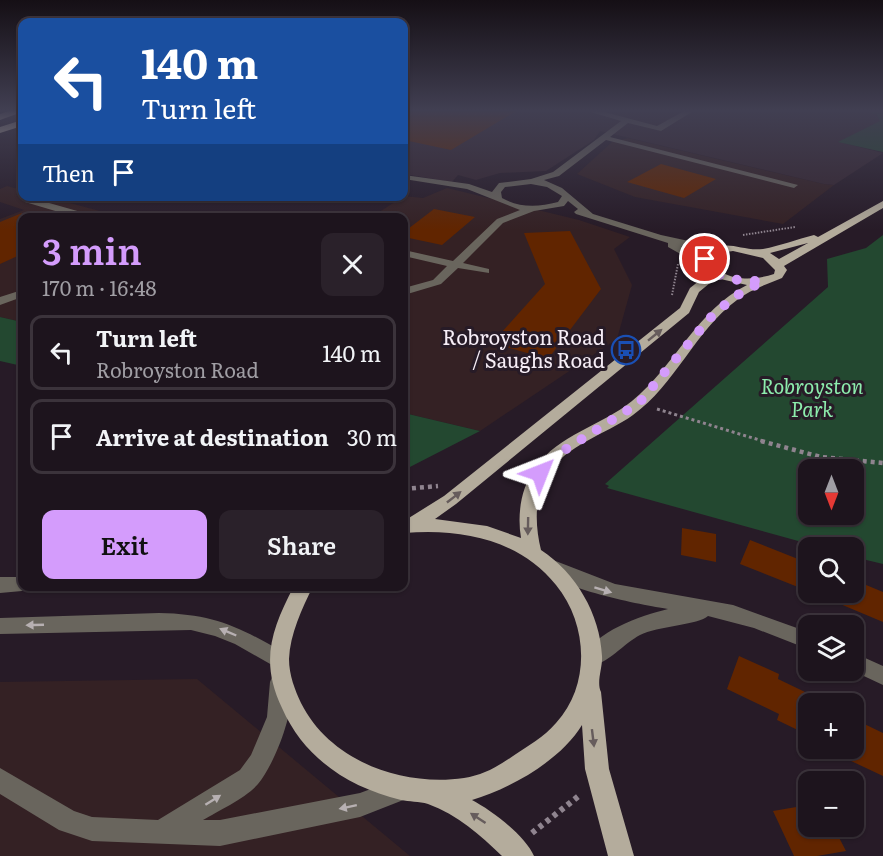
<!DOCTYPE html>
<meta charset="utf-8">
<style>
body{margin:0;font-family:Literata,serif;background:#2a212a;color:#f1f3f6;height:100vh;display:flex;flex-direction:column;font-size:22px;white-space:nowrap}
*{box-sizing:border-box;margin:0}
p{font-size:20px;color:#a09ea4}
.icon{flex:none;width:33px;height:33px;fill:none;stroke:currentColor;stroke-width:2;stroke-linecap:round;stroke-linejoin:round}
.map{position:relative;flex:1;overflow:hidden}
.sheet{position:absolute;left:18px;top:213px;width:390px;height:378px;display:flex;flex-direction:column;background:#1d141d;border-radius:12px;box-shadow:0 2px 4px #0004,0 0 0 2px #3b333b}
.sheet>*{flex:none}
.top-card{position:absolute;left:18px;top:18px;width:390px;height:183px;border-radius:12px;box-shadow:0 2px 4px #0004,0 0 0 2px #3b333b;background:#1a4fa0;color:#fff;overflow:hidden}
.needle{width:39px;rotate:180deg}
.controls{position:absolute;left:798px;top:459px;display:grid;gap:12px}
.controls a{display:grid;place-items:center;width:66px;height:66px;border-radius:12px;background:#1d141d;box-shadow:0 2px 4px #0004,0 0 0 2px #3b333b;font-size:30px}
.pin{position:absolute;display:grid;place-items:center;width:51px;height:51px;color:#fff;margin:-26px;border:3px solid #fff;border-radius:50%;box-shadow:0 2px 6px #0007}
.me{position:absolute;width:66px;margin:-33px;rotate:45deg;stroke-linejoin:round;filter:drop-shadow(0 0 4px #0008)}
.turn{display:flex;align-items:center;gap:21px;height:126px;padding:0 24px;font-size:27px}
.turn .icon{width:78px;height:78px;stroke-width:2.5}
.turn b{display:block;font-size:42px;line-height:51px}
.then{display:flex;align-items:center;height:57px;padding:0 24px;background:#0003;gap:12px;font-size:22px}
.round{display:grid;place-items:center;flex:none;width:63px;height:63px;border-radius:12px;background:#2a212a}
.headline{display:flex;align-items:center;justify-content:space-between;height:102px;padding:0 24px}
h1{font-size:36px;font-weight:600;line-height:45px;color:#d49cfc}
.cta{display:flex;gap:12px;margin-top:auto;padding:12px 24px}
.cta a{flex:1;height:69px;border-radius:12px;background:#d49cfc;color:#111;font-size:24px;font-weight:600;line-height:69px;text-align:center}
.cta a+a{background:#2a212a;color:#f1f3f6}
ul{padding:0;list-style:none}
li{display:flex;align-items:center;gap:18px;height:75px;margin:0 12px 9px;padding:0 12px;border:3px solid #3b333b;border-radius:12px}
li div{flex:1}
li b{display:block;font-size:22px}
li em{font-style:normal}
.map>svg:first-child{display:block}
</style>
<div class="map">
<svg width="883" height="856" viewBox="0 0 883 856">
<rect width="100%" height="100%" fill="#271b27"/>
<path fill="#342124" d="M628 138 824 184 834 185 783 224 635 197 577 174 612 142Z
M7 186 22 190V196L79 197 70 203 122 217 22 218V322L0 317V219L24 210 0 202V189Z
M447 188 579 220 630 237 614 249 632 285 617 339 480 431 404 413V218H370L404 196 423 198Z
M197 679 410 856H0V682Z"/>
<path fill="#35252f" d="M404 110H857L876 114 880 121 839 142 883 153 834 185 824 184 600 131 594 140 546 171 500 173 476 180 458 175 452 182 404 174Z"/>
<path fill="#234830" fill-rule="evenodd" d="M857 110H883V152L838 142 880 121 876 114Z
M883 235V564L854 557V548L820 547 607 488 609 486 605 484 828 287 827 259 866 248ZM808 470H854V514H808Z
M0 317 22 322V366L0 361Z
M404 413 480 431 406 469Z"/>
<path fill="#612500" d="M404 110H518L451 150 404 140Z
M661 164 716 179 684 198 627 182Z
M434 209 475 217 442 245 404 237V232Z
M22 213V254L0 264V222Z
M570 231 601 289 548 359 492 343 545 284 524 233Z
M682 528 716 534V562L681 555Z
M750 540 808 563V591L740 564Z
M854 580 883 592V622L814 593 854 592Z
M739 656 779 674 778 679 830 704H808V735L777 720 779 714 727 689Z
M858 721 883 733V776L849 760Z
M808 805V826H833L846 851 817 856H794L773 811Z"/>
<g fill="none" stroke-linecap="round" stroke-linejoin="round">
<path stroke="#8f848f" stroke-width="2" stroke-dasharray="1.5 1.5" stroke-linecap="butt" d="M743 235 795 227
M672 295 678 264"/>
<path stroke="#8f848f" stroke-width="3" stroke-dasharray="3 3" stroke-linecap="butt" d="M657 409 766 442"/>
<path stroke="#8f848f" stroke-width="4.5" stroke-dasharray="4 4" stroke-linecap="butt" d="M761 441 821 457 883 463
M404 489 438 486"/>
<path stroke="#8f848f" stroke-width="6" stroke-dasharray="4.5 4.5" stroke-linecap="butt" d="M532 833 580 795"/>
<path fill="#69655d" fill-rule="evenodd" d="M584 110H597L657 126 686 110H695L661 131 628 123 610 137 798 185 794 188 606 140 559 176 544 180 562 188 593 214 661 235 721 248V252L717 253 681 246 710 262V266H702L668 247V243L576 214 574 212 578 209 568 201 564 206 534 211 503 223 463 263 489 269V273L458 268 441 284 404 295V288L433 280 447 266 404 256V250L453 261 497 219 520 210 467 189 404 179V175L469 184 492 192 499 183 531 179 553 172 621 121ZM531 184 547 187 562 196 558 202C538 207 520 208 502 198L501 192 505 187Z
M28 197 95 216 97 218H79L25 202V198Z
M22 290V297L0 305V297Z
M553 560 615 584 733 605 808 632V649L754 628 708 616C699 625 657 626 640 635 624 643 601 671 585 665L582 659C595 631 640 616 668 609 643 605 555 589 544 567L546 562Z
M0 577H22V586H30L22 591 0 593Z
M159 613C214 614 240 627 286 654L289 660 286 666 279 669 235 644 215 636 191 630 0 634V618Z
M854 653 883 666V685L851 670H854Z
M281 672 289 675C300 701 275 764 258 784 246 798 218 811 203 820H220L360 793 403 777 411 781 415 789 411 797 360 817 220 846 92 841 59 830 0 794V768L74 811 92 817 158 820 240 770 251 755 267 717 270 682 273 675Z"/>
<path fill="#b4ac9c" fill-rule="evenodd" d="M883 201V208L784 266 787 270 782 278C767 284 750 290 737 300 695 331 675 385 633 415 605 435 567 444 547 475 534 497 535 526 541 550 576 573 600 614 602 656 603 667 596 682 601 692L609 769 634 856H608L585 769 582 725C561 760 510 789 472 800 491 810 525 835 534 856H502C480 835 458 815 428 804 419 801 409 802 401 800 348 787 304 758 282 708 260 662 271 630 294 586H313C302 609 290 634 289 659 289 675 295 690 301 703 330 761 402 787 464 778 483 775 497 767 513 756 528 746 544 737 556 723 591 685 588 624 556 585 519 539 460 528 404 533V521L444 496 680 308 690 288 709 273 700 259C723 234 738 252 763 249 780 246 797 239 814 235L818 237ZM808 243 779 259 770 253ZM733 251 763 258 775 270 774 274C754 281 721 282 711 260L720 253ZM716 278 747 285C697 310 675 366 632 401 601 426 559 434 535 468 521 488 517 514 521 538L487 526 435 519 456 504 689 313 699 292Z"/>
<path fill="#d2c8b4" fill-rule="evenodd" d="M11 110 22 112 0 120V114Z
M22 120V126L0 133V127Z"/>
</g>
<defs><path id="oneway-solid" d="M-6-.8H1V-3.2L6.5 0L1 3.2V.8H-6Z" transform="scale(1.5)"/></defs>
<g fill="#665c5c">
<use href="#oneway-solid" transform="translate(655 335) rotate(-39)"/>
<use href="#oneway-solid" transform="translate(454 497) rotate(-38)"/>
<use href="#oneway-solid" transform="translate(528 526) rotate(91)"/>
<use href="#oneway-solid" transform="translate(593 738) rotate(83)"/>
<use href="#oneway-solid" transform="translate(478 818) rotate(-147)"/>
</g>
<g fill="#b7b0b2">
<use href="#oneway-solid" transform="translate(603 590) rotate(17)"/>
<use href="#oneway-solid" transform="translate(35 625) rotate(178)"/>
<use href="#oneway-solid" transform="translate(228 632) rotate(-157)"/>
<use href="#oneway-solid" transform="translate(213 800) rotate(-32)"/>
<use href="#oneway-solid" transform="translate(348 807) rotate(168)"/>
</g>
<linearGradient id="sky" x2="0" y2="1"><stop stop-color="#150f15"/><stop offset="0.48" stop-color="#413f52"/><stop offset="1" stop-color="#413f52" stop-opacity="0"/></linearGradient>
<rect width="883" height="230" fill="url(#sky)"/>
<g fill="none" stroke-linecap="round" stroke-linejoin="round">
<path stroke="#d49cfc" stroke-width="10" stroke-dasharray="0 18" d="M540 473 555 456 639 403 710 318 734 297 763 281C745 281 710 281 705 259"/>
</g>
<defs>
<g id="bus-ring" transform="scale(1.5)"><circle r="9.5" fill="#271b27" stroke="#1a4fb4" stroke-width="1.5"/><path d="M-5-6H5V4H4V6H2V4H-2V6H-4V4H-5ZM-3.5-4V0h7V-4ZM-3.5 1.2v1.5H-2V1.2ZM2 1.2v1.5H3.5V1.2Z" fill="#1a4fb4"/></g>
</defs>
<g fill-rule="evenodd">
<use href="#bus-ring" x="626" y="350"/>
</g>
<g text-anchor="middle" stroke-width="6" stroke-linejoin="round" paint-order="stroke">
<g font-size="20" fill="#f7eef7" stroke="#271b27" text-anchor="end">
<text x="605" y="345">Robroyston Road<tspan x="605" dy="23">/ Saughs Road</tspan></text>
</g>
<g font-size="20" font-style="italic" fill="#8dedad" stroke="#271b27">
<text x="812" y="394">Robroyston<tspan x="812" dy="23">Park</tspan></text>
</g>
</g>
</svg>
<div class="controls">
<a><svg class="needle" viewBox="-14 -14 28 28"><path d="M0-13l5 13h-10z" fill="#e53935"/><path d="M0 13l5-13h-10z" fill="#a09ea4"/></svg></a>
<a><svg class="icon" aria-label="search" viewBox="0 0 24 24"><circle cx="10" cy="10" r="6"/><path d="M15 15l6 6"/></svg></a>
<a><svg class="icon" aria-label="layers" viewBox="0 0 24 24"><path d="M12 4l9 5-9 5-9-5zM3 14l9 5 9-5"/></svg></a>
<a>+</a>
<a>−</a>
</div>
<div class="pin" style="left:705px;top:259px;background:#d93025"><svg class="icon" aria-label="arrive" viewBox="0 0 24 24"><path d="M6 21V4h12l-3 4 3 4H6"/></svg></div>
<svg class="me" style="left:540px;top:473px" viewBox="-20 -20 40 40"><path d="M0-17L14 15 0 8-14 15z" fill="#d49cfc" stroke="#fff" stroke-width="4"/></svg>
<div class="top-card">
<div class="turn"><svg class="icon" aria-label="left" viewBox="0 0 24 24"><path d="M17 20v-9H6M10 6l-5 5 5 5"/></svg><div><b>140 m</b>Turn left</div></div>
<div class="then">Then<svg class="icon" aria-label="arrive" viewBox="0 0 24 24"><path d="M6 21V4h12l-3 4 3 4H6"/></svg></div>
</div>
<section class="sheet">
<div class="headline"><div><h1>3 min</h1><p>170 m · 16:48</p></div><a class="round"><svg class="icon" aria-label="close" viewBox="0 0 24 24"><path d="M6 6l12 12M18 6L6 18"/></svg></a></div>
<ul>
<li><svg class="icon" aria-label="left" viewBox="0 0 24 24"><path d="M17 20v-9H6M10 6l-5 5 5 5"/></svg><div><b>Turn left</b><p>Robroyston Road</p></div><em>140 m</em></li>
<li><svg class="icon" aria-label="arrive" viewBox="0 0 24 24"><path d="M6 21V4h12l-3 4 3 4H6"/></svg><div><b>Arrive at destination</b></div><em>30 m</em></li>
</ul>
<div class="cta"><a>Exit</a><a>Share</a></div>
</section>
</div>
